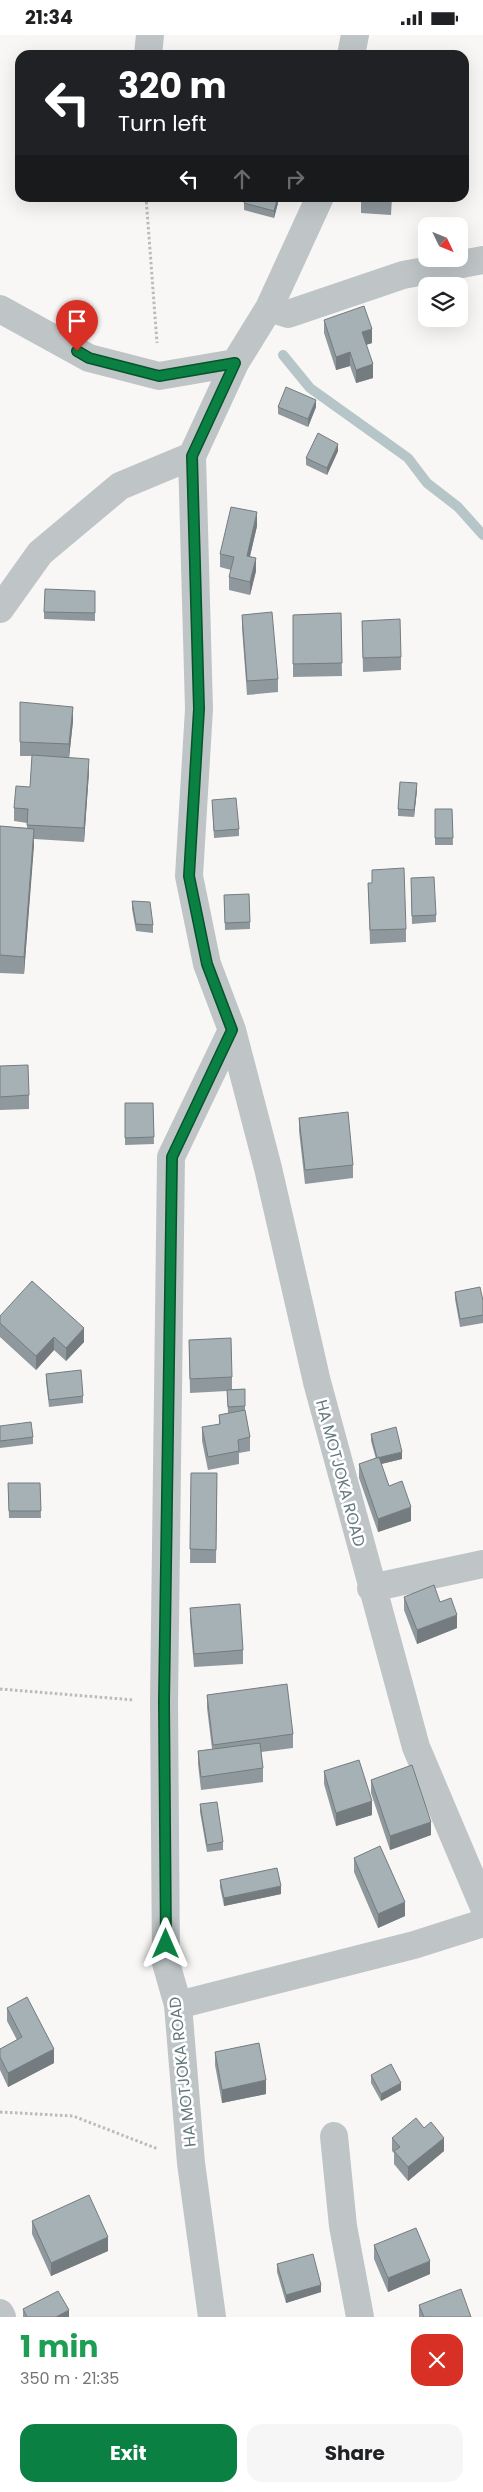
<!DOCTYPE html>
<meta charset="utf-8">
<style>
body{margin:0;font-family:Poppins,sans-serif;background:#f6f6f6;color:#202124;height:100vh;display:flex;flex-direction:column;font-size:19px;white-space:nowrap}
*{box-sizing:border-box;margin:0}
p{font-size:16px;color:#757577}
.icon{flex:none;width:28px;height:28px;fill:none;stroke:currentColor;stroke-width:2;stroke-linecap:round;stroke-linejoin:round}
.map{position:relative;height:2282px;overflow:hidden}
.side{display:flex;flex-direction:column;background:#fff;flex:1}
.side>*{flex:none}
.guide{position:absolute;left:15px;top:15px;width:454px;height:152px;border-radius:15px;box-shadow:0 5px 20px #0002;background:#202124;color:#fff;overflow:hidden}
.needle{width:32px;rotate:133deg}
.buttons{position:absolute;left:418px;top:182px;display:grid;gap:10px}
.buttons a{display:grid;place-items:center;width:50px;height:50px;border-radius:10px;background:#fff;box-shadow:0 5px 20px #0002;font-size:25px}
.pin{position:absolute;display:grid;place-items:center;width:42px;height:42px;color:#fff;margin:-51px -21px;border-radius:50% 50% 50% 0;rotate:-45deg;box-shadow:0 0 5px #0007}
.pin .icon{rotate:45deg}
.me{position:absolute;width:55px;margin:-28px;rotate:0deg;stroke-linejoin:round;filter:drop-shadow(0 0 4px #0008)}
.turn{display:flex;align-items:center;gap:18px;height:105px;padding:0 20px;font-size:22px}
.turn .icon{width:65px;height:65px;stroke-width:2.5}
.turn b{display:block;font-size:35px;line-height:42px}
.lanes{display:flex;align-items:center;height:48px;padding:0 20px;background:#0003;justify-content:center;gap:25px;direction:ltr}
.lanes .off{opacity:.35}
.round{display:grid;place-items:center;flex:none;width:52px;height:52px;border-radius:15px;background:#f6f6f6}
.summary{display:flex;align-items:center;justify-content:space-between;height:85px;padding:0 20px}
h1{font-size:30px;font-weight:700;line-height:38px;color:#1e9e55}
.action{display:flex;gap:10px;margin-top:auto;padding:10px 20px}
.action a{flex:1;height:58px;border-radius:15px;background:#0b8043;color:#fff;font-size:20px;font-weight:700;line-height:58px;text-align:center}
.action a+a{background:#f6f6f6;color:#202124}
.status{display:flex;justify-content:space-between;align-items:center;height:35px;padding:0 25px;background:#fff;direction:ltr}
.status svg{height:14px;fill:currentColor}
.map>svg:first-child{display:block}
</style>
<div class="status"><b>21:34</b><svg viewBox="0 0 49 12"><path d="M0 12V9h3v3zM5 12V6h3v6zM10 12V3h3v9zM15 12V0h3v12zM26 1h20v11H26zM47 4h2v5h-2z"/></svg></div>
<div class="map">
<svg width="483" height="2282" viewBox="0 0 483 2282">
<rect width="100%" height="100%" fill="#f8f7f5"/>
<g fill="none" stroke-linecap="round" stroke-linejoin="round">
<path stroke="#b6c5c7" stroke-width="10" d="M283 320 310 353 408 423 427 448 458 472 483 500"/>
<path stroke="#b8bcbe" stroke-width="3" stroke-dasharray="2.5 2.5" stroke-linecap="butt" d="M146 162 157 308
M0 1654 134 1665
M0 2077 73 2081 158 2114"/>
<path stroke="#bfc5c7" stroke-width="28" d="M148 20 150 0
M351 20 355 0
M320 162 269 273 235 328 192 421 199 674 189 841 207 929 232 995 268 1133 317 1347 416 1712 483 1870
M269 273 288 279 403 240 483 225
M0 274 89 323 159 341 235 328
M0 574 40 518 120 451 192 421
M371 1553 483 1529
M178 1970 414 1910 483 1888
M334 2101 343 2191 360 2282
M0 2278 2 2282
M212 2282 191 2128 178 1970 166 1928 164 1667 171 1122 232 995"/>
</g>
<path fill="#8f989c" d="M361 162H392L391 180 361 178Z
M244 168H278L274 183 244 175Z
M324 285 372 308 366 310 373 343 356 348 350 331 336 335 324 298Z
M278 372H316L308 392 278 379Z
M338 416 327 440 306 430V423Z
M257 491 250 521 256 536 250 560 229 555V542L231 535 220 532V519Z
M95 556V586L44 584V577Z
M341 578 342 641 293 642V580Z
M242 580 278 644V657L247 660 242 593Z
M362 586 401 622V635L363 637Z
M20 667 73 686 69 723 89 737 84 807 34 804 24 939 0 938V791L27 793V788L14 786V773L30 752 32 721H20Z
M417 755 414 782 398 781V774Z
M212 765 239 794V801L214 803Z
M435 774H452L453 810H435Z
M368 848 406 894V907L370 909Z
M411 850 436 880V887L412 889Z
M224 860 250 887V894L225 895Z
M132 866 153 890V898L136 896 132 874Z
M0 1031 29 1060V1074L0 1075Z
M125 1068H153L154 1109 125 1110Z
M299 1083 353 1130V1143L305 1149 299 1096Z
M455 1257 483 1266V1288L460 1292 455 1264Z
M0 1281 84 1307 66 1326 54 1315 36 1335 0 1302Z
M189 1305 232 1342V1354H245V1375L250 1402V1416L239 1418V1429L208 1435 202 1406V1392L219 1390V1380L228 1378 227 1356 190 1358Z
M46 1339 83 1361V1368L49 1372 46 1346Z
M0 1391 33 1402V1409L0 1413Z
M371 1399 402 1424 381 1429 389 1451 411 1486 378 1497 359 1443V1429L376 1424 371 1406Z
M191 1438H217L216 1528H190Z
M8 1448H40L41 1483H9Z
M404 1562 440 1567 457 1593 417 1609 404 1575Z
M190 1573 243 1615V1629L194 1632 190 1586Z
M207 1660 293 1699V1713L261 1717 263 1733V1747L201 1755 198 1729V1716L212 1714 207 1673Z
M324 1736 372 1780 336 1791 324 1749Z
M371 1745 431 1800 390 1815 371 1758Z
M200 1769 223 1807V1815L207 1817 200 1777Z
M354 1823 405 1881 378 1893 354 1837Z
M220 1845 281 1859 224 1871 220 1852Z
M7 1973 54 2028 8 2052 0 2035V2014L17 2005 7 1986Z
M215 2017 266 2059 222 2068 215 2030Z
M371 2040 401 2055 381 2066 371 2048Z
M392 2103 444 2116 408 2146 394 2129V2118L392 2116Z
M32 2186 108 2216 51 2241 32 2199Z
M374 2210 430 2239 388 2257 374 2224Z
M277 2229 321 2257 286 2268 277 2237Z
M419 2270 471 2282H419Z
M23 2274 69 2282H23Z"/>
<path fill="#747c7f" d="M278 162V168L274 183V176Z
M372 294V308L362 311V297Z
M350 317V331L336 335V322Z
M373 329V343L356 348V335Z
M316 365V372L308 392V384Z
M338 409V416L327 440V433Z
M257 477V491L247 534V521Z
M256 523V536L250 560V547Z
M73 672V686L69 723V709Z
M89 724V737L84 807V793Z
M417 748V755L414 782V775Z
M34 794V811L24 939V922Z
M84 1293V1307L66 1326V1313Z
M54 1302V1315L36 1335V1321Z
M402 1417V1424L377 1430V1423Z
M411 1472V1486L378 1497V1484Z
M457 1580V1593L417 1609V1595Z
M372 1766V1780L336 1791V1778Z
M431 1787V1800L390 1815V1801Z
M281 1851V1859L224 1871V1863Z
M405 1867V1881L378 1893V1879Z
M54 2014V2028L8 2052V2038Z
M266 2045V2059L222 2068V2055Z
M401 2048V2055L381 2066V2059Z
M444 2103V2116L408 2146V2132Z
M108 2202V2216L51 2241V2228Z
M430 2226V2239L388 2257V2243Z
M321 2250V2257L286 2268V2260Z
M69 2275V2282H56Z"/>
<path fill="#a6b1b5" stroke="#747c7f" d="M246 162H278L274 176 244 168Z
M361 162H391V166L361 165Z
M364 271 372 294 362 297 373 329 356 335 350 317 336 322 324 285Z
M286 352 316 365 308 384 278 372Z
M318 398 338 409 327 433 306 423Z
M231 472 257 477 247 521 256 523 250 547 229 542 234 522 220 519Z
M45 554 95 556V578L44 577Z
M272 577 278 644 247 646 242 580Z
M341 578 342 628 293 629V580Z
M400 584 401 622 363 623 362 586Z
M20 667 73 672 69 709 20 707Z
M32 720 89 724 84 793 27 790 28 774 14 773 16 751 30 752Z
M400 747 417 748 414 775 398 774Z
M236 763 239 794 214 796 212 765Z
M435 774H452L453 803H435Z
M0 791 34 794 24 922 0 920Z
M404 833 406 894 370 895 368 848H372V835Z
M434 842 436 880 412 881 411 843Z
M249 859 250 887 225 888 224 860Z
M132 866 150 867 153 890 136 889Z
M28 1030 29 1060 0 1062V1031Z
M125 1068H153L154 1102 125 1103Z
M348 1077 353 1130 305 1135 299 1083Z
M32 1246 84 1293 66 1313 54 1302 36 1321 0 1288V1281Z
M480 1252 483 1266V1280L460 1284 455 1257Z
M231 1303 232 1342 190 1344 189 1305Z
M81 1335 83 1361 49 1365 46 1339Z
M245 1354V1371L228 1372 227 1355Z
M245 1375 250 1402 238 1405 239 1416 208 1422 202 1392 220 1389 219 1380Z
M31 1387 33 1402 0 1406V1391Z
M396 1392 402 1417 377 1423 371 1399Z
M379 1422 389 1451 402 1446 411 1472 378 1484 359 1429Z
M191 1438H217L216 1515 190 1514Z
M8 1448H40L41 1476H9Z
M434 1550 440 1567 451 1563 457 1580 417 1595 404 1562Z
M240 1569 243 1615 194 1619 190 1573Z
M287 1649 293 1699 213 1710 207 1660Z
M260 1708 263 1733 201 1742 198 1716Z
M359 1725 372 1766 336 1778 324 1736Z
M412 1730 431 1787 390 1801 371 1745Z
M217 1767 223 1807 207 1810 200 1769Z
M380 1811 405 1867 378 1879 354 1823Z
M277 1833 281 1851 224 1863 220 1845Z
M27 1962 54 2014 8 2038 0 2022V2014L22 2002 7 1973Z
M259 2008 266 2045 222 2055 215 2017Z
M391 2029 401 2048 381 2059 371 2040Z
M416 2083 424 2093 431 2087 444 2103 408 2132 394 2116 400 2112 392 2103Z
M89 2160 108 2202 51 2228 32 2186Z
M416 2193 430 2226 388 2243 374 2210Z
M313 2219 321 2250 286 2260 277 2229Z
M461 2254 471 2282H424L419 2270Z
M58 2256 69 2275 56 2282H27L23 2274Z"/>
<g fill="none" stroke-linecap="round" stroke-linejoin="round">
<g stroke="#07532c" stroke-width="12">
<path id="route" d="M77 316 89 323 159 341 235 328 192 421 199 674 189 841 207 929 232 995 172 1122 164 1667 166 1909"/>
</g>
<use href="#route" stroke="#0b8043" stroke-width="9"/>
</g>
<g text-anchor="middle" stroke-width="5" stroke-linejoin="round" paint-order="stroke">
<g font-size="16" fill="#64797f" stroke="#fff">
<text transform="translate(341 1438) rotate(75)" y="6">HA MOTJOKA ROAD</text>
<text transform="translate(182 2037) rotate(-96)" y="6">HA MOTJOKA ROAD</text>
</g>
</g>
</svg>
<div class="buttons">
<a><svg class="needle" viewBox="-14 -14 28 28"><path d="M0-13l5 13h-10z" fill="#e53935"/><path d="M0 13l5-13h-10z" fill="#757577"/></svg></a>
<a><svg class="icon" aria-label="layers" viewBox="0 0 24 24"><path d="M12 4l9 5-9 5-9-5zM3 14l9 5 9-5"/></svg></a>
</div>
<div class="pin" style="left:77px;top:316px;background:#d93025"><svg class="icon" aria-label="arrive" viewBox="0 0 24 24"><path d="M6 21V4h12l-3 4 3 4H6"/></svg></div>
<svg class="me" style="left:166px;top:1909px" viewBox="-20 -20 40 40"><path d="M0-17L14 15 0 8-14 15z" fill="#0b8043" stroke="#fff" stroke-width="4"/></svg>
<div class="guide">
<div class="turn"><svg class="icon" aria-label="left" viewBox="0 0 24 24"><path d="M17 20v-9H6M10 6l-5 5 5 5"/></svg><div><b>320 m</b>Turn left</div></div>
<div class="lanes"><svg class="icon" aria-label="left" viewBox="0 0 24 24"><path d="M17 20v-9H6M10 6l-5 5 5 5"/></svg><svg class="icon off" aria-label="ahead" viewBox="0 0 24 24"><path d="M12 20V5M6 11l6-6 6 6"/></svg><svg class="icon off" aria-label="right" viewBox="0 0 24 24"><path d="M7 20v-9h11M14 6l5 5-5 5"/></svg></div>
</div>
</div>
<section class="side">
<div class="summary"><div><h1>1 min</h1><p>350 m · 21:35</p></div><a class="round" style="background:#d93025;color:#fff"><svg class="icon" aria-label="close" viewBox="0 0 24 24"><path d="M6 6l12 12M18 6L6 18"/></svg></a></div>
<div class="action"><a>Exit</a><a>Share</a></div>
</section>
